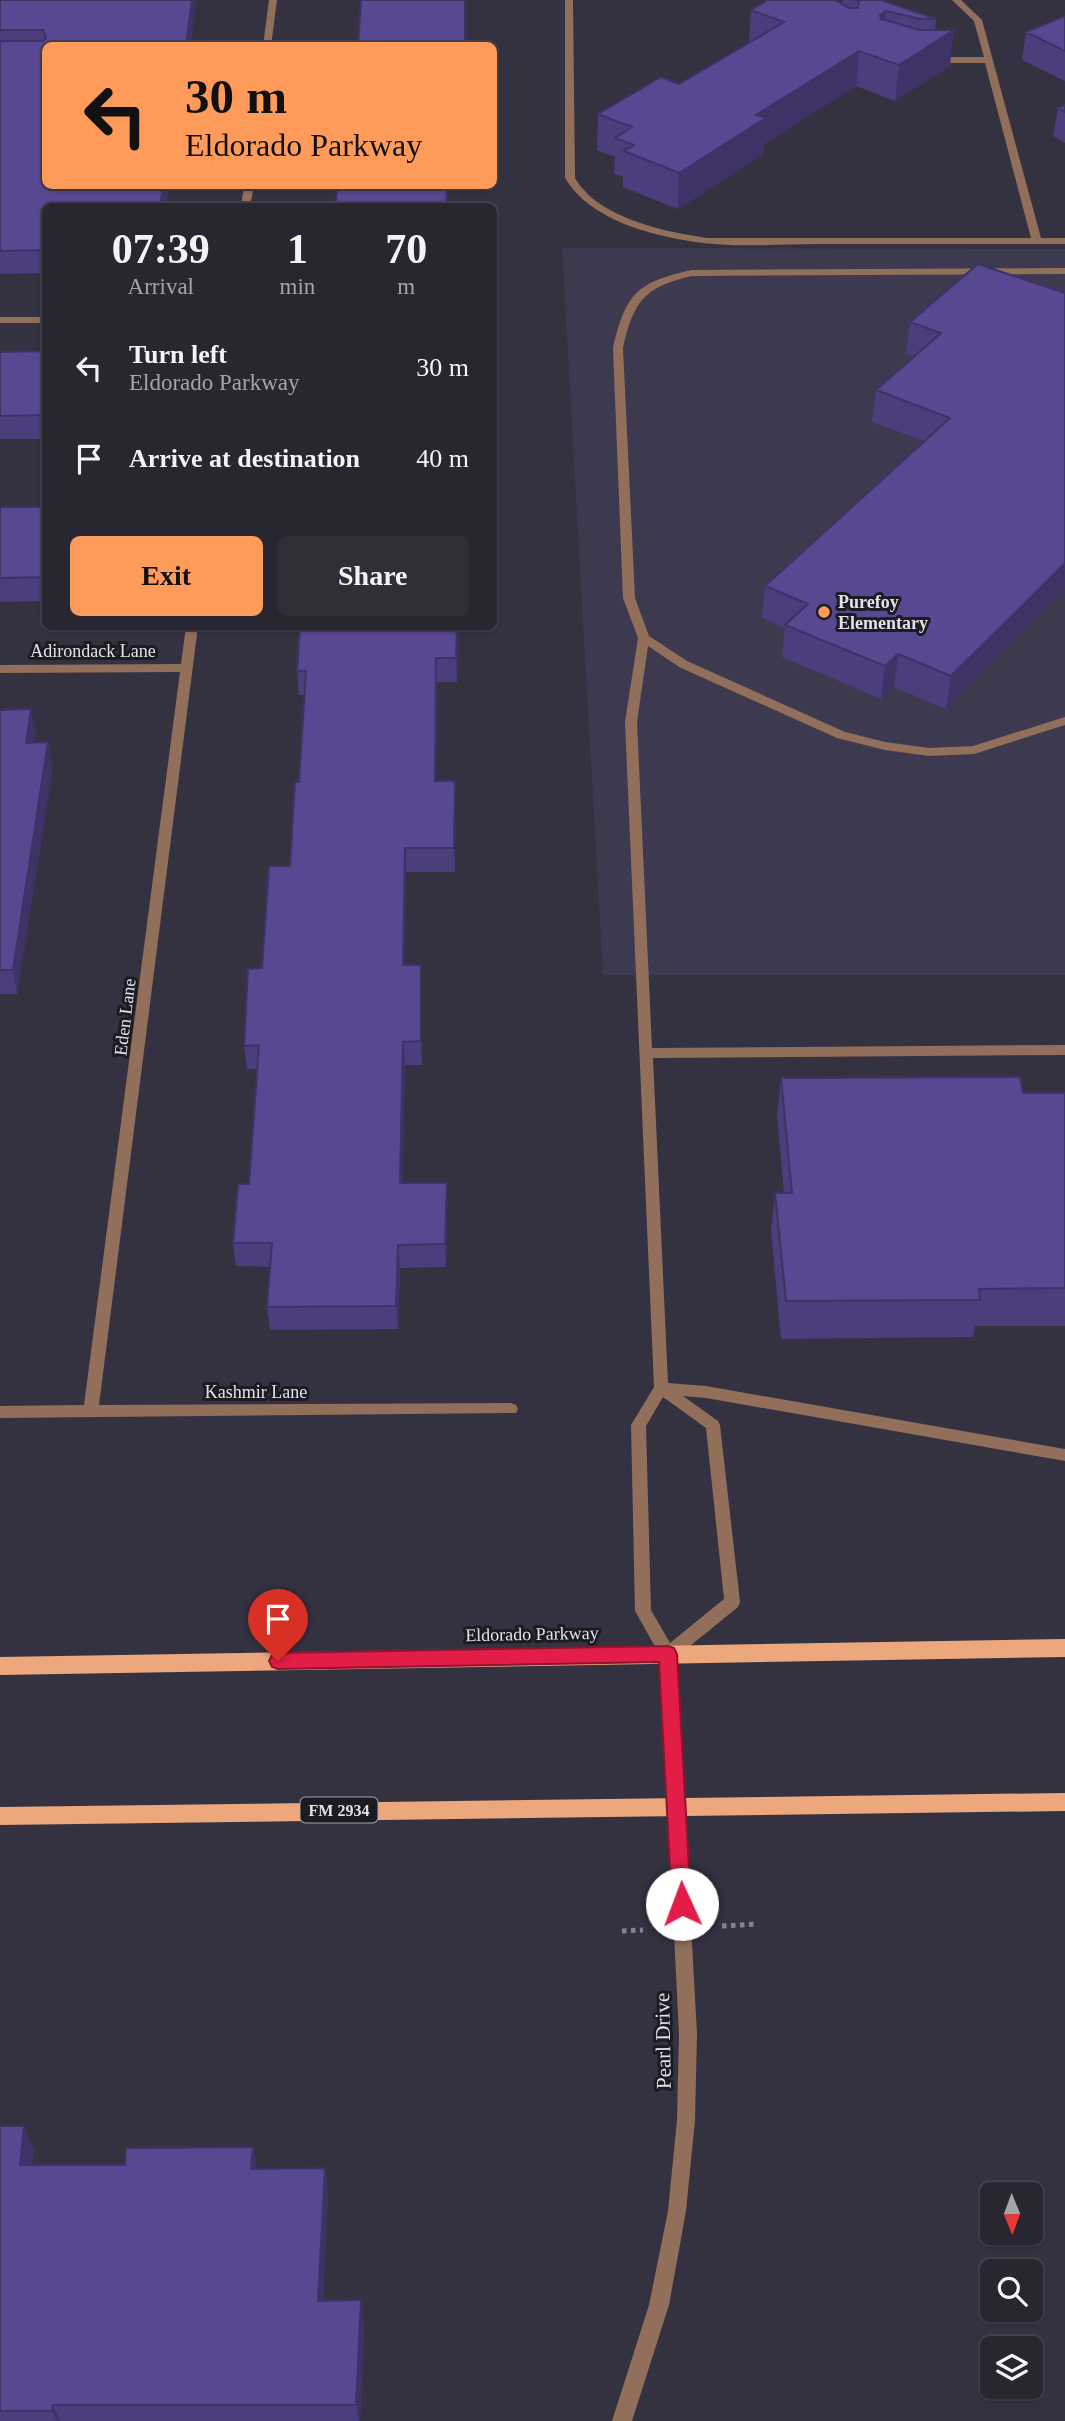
<!DOCTYPE html>
<style>
body{margin:0;font-family:"Times New Roman",serif;background:#2f2e39;color:#f1f3f6;height:100vh;display:flex;flex-direction:column;font-size:26px;white-space:nowrap}
*{box-sizing:border-box;margin:0}
p{font-size:23px;color:#a4a5ab}
.icon{flex:none;width:38px;height:38px;fill:none;stroke:currentColor;stroke-width:2;stroke-linecap:round;stroke-linejoin:round}
.map{position:relative;flex:1;overflow:hidden}
.sheet{position:absolute;left:42px;top:203px;width:455px;height:427px;display:flex;flex-direction:column;background:#272631;border-radius:10px;box-shadow:0 2px 5px #0004,0 0 0 2px #43434d}
.sheet>*{flex:none}
.guide{position:absolute;left:42px;top:42px;width:455px;height:147px;border-radius:10px;box-shadow:0 2px 5px #0004,0 0 0 2px #43434d;background:#ff9b5a;color:#111;overflow:hidden}
.needle{width:46px;rotate:179deg}
.buttons{position:absolute;left:980px;top:2182px;display:grid;gap:14px}
.buttons a{display:grid;place-items:center;width:63px;height:63px;border-radius:10px;background:#272631;box-shadow:0 2px 5px #0004,0 0 0 2px #43434d;font-size:35px}
.pin{position:absolute;display:grid;place-items:center;width:60px;height:60px;color:#fff;margin:-72px -30px;border-radius:50% 50% 50% 0;rotate:-45deg;box-shadow:0 0 7px #0007}
.pin .icon{rotate:45deg}
.me{position:absolute;width:77px;margin:-38px;rotate:358deg;stroke-linejoin:round;filter:drop-shadow(0 0 5px #0008)}
.turn{display:flex;align-items:center;gap:24px;height:147px;padding:0 28px;font-size:32px}
.turn .icon{width:91px;height:91px;stroke-width:2.5}
.turn b{display:block;font-size:49px;line-height:60px}
.eta{display:flex;justify-content:space-evenly;align-items:center;height:119px;text-align:center}
.eta b{font-size:42px;font-weight:700;line-height:49px}
.cta{display:flex;gap:14px;margin-top:auto;padding:14px 28px}
.cta a{flex:1;height:80px;border-radius:10px;background:#ff9b5a;color:#111;font-size:28px;font-weight:700;line-height:80px;text-align:center}
.cta a+a{background:#2f2e39;color:#f1f3f6}
ul{padding:0;list-style:none}
li{display:flex;align-items:center;gap:21px;height:91px;padding:0 28px}
li div{flex:1}
li b{display:block;font-size:26px}
li em{font-style:normal}
.map>svg:first-child{display:block}
</style>
<div class="map">
<svg width="1065" height="2421" viewBox="0 0 1065 2421">
<rect width="100%" height="100%" fill="#343241"/>
<path fill="#3d3a4f" d="M562 248 1065 249V975H603Z"/>
<g fill="none" stroke-linecap="round" stroke-linejoin="round">
<path stroke="#84838f" stroke-width="5" stroke-dasharray="4.5 4.5" stroke-linecap="butt" d="M722 1926 756 1924
M622 1931 643 1930"/>
<path fill="#916f5a" fill-rule="evenodd" d="M565 0H573L575 178C598 218 665 232 708 238H1031L985 63H932L928 60 932 57H984L974 21 952 0H961L982 20 1041 238H1065V244C983 244 901 244 819 244 778 244 735 248 695 242 650 235 590 220 565 178Z
M1065 268V274L692 276C644 287 634 301 623 348L635 598 649 636 687 661 845 732 885 742 929 748 973 746 1065 717V725L974 754 929 756 885 750 837 738 679 667 648 646 637 722 652 1048 1065 1045V1055L653 1058 668 1383 706 1386 1065 1449V1461L706 1398 683 1396 718 1421 720 1425 740 1602 738 1607 674 1659 668 1661 662 1659 635 1611 631 1425 654 1387 625 722 638 638 623 598 613 348C626 293 637 282 692 270ZM663 1397 706 1428 724 1599 670 1643 651 1610 646 1426Z"/>
<path fill="#916f5a" fill-rule="evenodd" d="M269 0H277L271 46H263Z
M244 186H254L250 206H241Z
M0 317H46V323H0Z
M186 626H198L99 1405 511 1403 516 1405 518 1409 516 1413 0 1418V1406L84 1405 180 672 0 673V665L181 664Z
M668 1647 674 1649 676 1654 697 2034 695 2120 686 2211 669 2305 632 2421H612L649 2305 668 2211 677 2120 679 2034 660 1654 662 1649Z"/>
<path fill="#eca77d" fill-rule="evenodd" d="M1065 1639V1657L0 1675V1657Z
M1065 1793V1811L0 1825V1807Z"/>
</g>
<path fill="#4c3d7d" d="M0 0 191 46 46 206V273L0 274Z
M843 0H881L936 19 935 30 950 66 895 101 856 86 764 144 763 154 678 209 623 187V177L614 174 615 157 597 150 598 114 679 84 749 42 751 10 836 1 842 5Z
M1065 16V81L1022 60 1026 32Z
M1065 105V143L1053 136 1058 108Z
M1065 293 946 709 894 687 881 699 782 657 785 628 762 618 765 586 924 441 872 422 876 390 914 357 906 354 910 322Z
M46 351V439H0V352Z
M0 507H46V601L0 602Z
M300 626H458L457 682H437L436 781H455V872H406L404 965H421L422 1065H405L402 1183 447 1206 446 1267 400 1268 398 1329 270 1330 267 1307 270 1267 236 1266 233 1243 249 1184 257 1069H247L244 1046 262 968 290 866 299 782 304 695H299L297 671Z
M0 710 36 733 34 743 53 766 17 994H0Z
M781 1078 1023 1093H1065V1326H975L973 1337 781 1339 771 1231 775 1193H784L777 1116Z
M0 2126H24L34 2151 32 2165H125L253 2147 257 2169 325 2168 328 2192 323 2301 364 2323 360 2421H0Z"/>
<path fill="#3e3266" d="M192 0H196L191 46H186Z
M886 11 883 46 880 15Z
M954 30 950 66 895 101 899 65Z
M859 51 856 86 764 144 763 154 678 209 679 173 756 115Z
M163 186H169L166 206H160Z
M1065 563V589L946 709 951 676Z
M457 626H458L457 682 456 658Z
M898 654 894 687 881 699 885 666Z
M436 658 437 682 435 805V781Z
M31 709 36 733 30 767 26 743Z
M48 742 53 766 17 994 13 970Z
M455 781V872L454 848Z
M405 848 406 872 404 989 403 965Z
M421 965 422 989V1065L421 1041Z
M403 1042 405 1065 402 1207 400 1183Z
M447 1183V1206L446 1267 445 1244Z
M398 1245 400 1268 398 1329 396 1306Z
M24 2126 34 2151 29 2189 20 2165Z
M253 2147 258 2172 251 2169Z
M325 2168 328 2192 322 2324 318 2301Z
M361 2300 364 2323 360 2421H359L356 2405Z
M53 2405 60 2421H57L52 2411Z"/>
<path fill="#584791" stroke="#3e3266" stroke-width="2" d="M0 0H192L186 46H46V186H163L160 206H46V250L0 251V41H43L46 38 43 30H0Z
M361 0H465V44L448 45V46H358Z
M768 0H835L849 8H858L859 2 855 0H881L936 19H921L886 11 880 15 881 19 920 30H954L899 65 859 51 756 115 766 118 679 173 624 151 634 145 615 138 632 127 598 114 661 77 679 84 784 22 751 10Z
M1065 16V51L1026 32Z
M1065 105V112L1058 108Z
M337 186H447L446 205H461V206H336Z
M978 264 1065 293V563L951 676 898 654 885 666 785 625 808 604 765 586 950 418 876 390 941 333 910 322Z
M46 351V415L0 416V352Z
M0 507H46V577L0 578Z
M300 626H457L456 658H436L435 781H455L454 848H405L403 965H421V1041L403 1042 400 1183H447L445 1244 398 1245 396 1306 267 1307 272 1243H233L238 1184H249L259 1045 244 1046 248 969 262 968 269 866H290L295 782H299L306 671H297Z
M31 709 26 743 48 742 13 970H0V710Z
M1020 1077 1023 1093H1065V1288L979 1289 980 1300 786 1301 775 1193H792L781 1078Z
M0 2126H24L20 2165H125L126 2148 253 2147 251 2169 325 2168 318 2301 361 2300 356 2405H53L52 2411H0Z"/>
<path fill="#e11d48" stroke="#92132f" stroke-width="2" d="M668 1646 674 1648 677 1654 691 1904 689 1910 682 1913 675 1910 672 1904 659 1662 278 1669 272 1667 269 1661 272 1655 278 1653Z"/>
<circle fill="#ff9b5a" stroke="#1c1b21" stroke-width="2.5" cx="824" cy="612" r="7"/>
<g text-anchor="middle" stroke-width="6" stroke-linejoin="round" paint-order="stroke">
<rect fill="#1c1b21" stroke="#a7a6ae" stroke-width="2" x="300.5" y="1797.5" width="77" height="25" rx="5"/>
<g font-size="16" font-weight="bold" fill="#e2e1ea">
<text x="339" y="1816">FM 2934</text>
</g>
<g font-size="18" font-weight="bold" fill="#e2e1ea" stroke="#1c1b21" text-anchor="start">
<text x="838" y="608">Purefoy<tspan x="838" dy="21">Elementary</tspan></text>
</g>
<g font-size="18" fill="#e2e1ea" stroke="#1c1b21">
<text x="93" y="657">Adirondack Lane</text>
<text transform="translate(125 1017) rotate(-83)" y="6">Eden Lane</text>
<text x="256" y="1398">Kashmir Lane</text>
<text transform="translate(532 1634) rotate(-1)" y="6">Eldorado Parkway</text>
</g>
<g font-size="21" fill="#e2e1ea" stroke="#1c1b21">
<text transform="translate(663 2041) rotate(-91)" y="7">Pearl Drive</text>
</g>
</g>
</svg>
<div class="buttons">
<a><svg class="needle" viewBox="-14 -14 28 28"><path d="M0-13l5 13h-10z" fill="#e53935"/><path d="M0 13l5-13h-10z" fill="#a4a5ab"/></svg></a>
<a><svg class="icon" aria-label="search" viewBox="0 0 24 24"><circle cx="10" cy="10" r="6"/><path d="M15 15l6 6"/></svg></a>
<a><svg class="icon" aria-label="layers" viewBox="0 0 24 24"><path d="M12 4l9 5-9 5-9-5zM3 14l9 5 9-5"/></svg></a>
</div>
<div class="pin" style="left:278px;top:1661px;background:#d93025"><svg class="icon" aria-label="arrive" viewBox="0 0 24 24"><path d="M6 21V4h12l-3 4 3 4H6"/></svg></div>
<svg class="me" style="left:682px;top:1904px" viewBox="-20 -20 40 40"><circle r="19" fill="#fff"/><path d="M0-13L10 11 0 6-10 11z" fill="#e11d48"/></svg>
<div class="guide">
<div class="turn"><svg class="icon" aria-label="left" viewBox="0 0 24 24"><path d="M17 20v-9H6M10 6l-5 5 5 5"/></svg><div><b>30 m</b>Eldorado Parkway</div></div>
</div>
<section class="sheet">
<div class="eta">
<div><b>07:39</b><p>Arrival</p></div>
<div><b>1</b><p>min</p></div>
<div><b>70</b><p>m</p></div>
</div>
<ul>
<li><svg class="icon" aria-label="left" viewBox="0 0 24 24"><path d="M17 20v-9H6M10 6l-5 5 5 5"/></svg><div><b>Turn left</b><p>Eldorado Parkway</p></div><em>30 m</em></li>
<li><svg class="icon" aria-label="arrive" viewBox="0 0 24 24"><path d="M6 21V4h12l-3 4 3 4H6"/></svg><div><b>Arrive at destination</b></div><em>40 m</em></li>
</ul>
<div class="cta"><a>Exit</a><a>Share</a></div>
</section>
</div>
